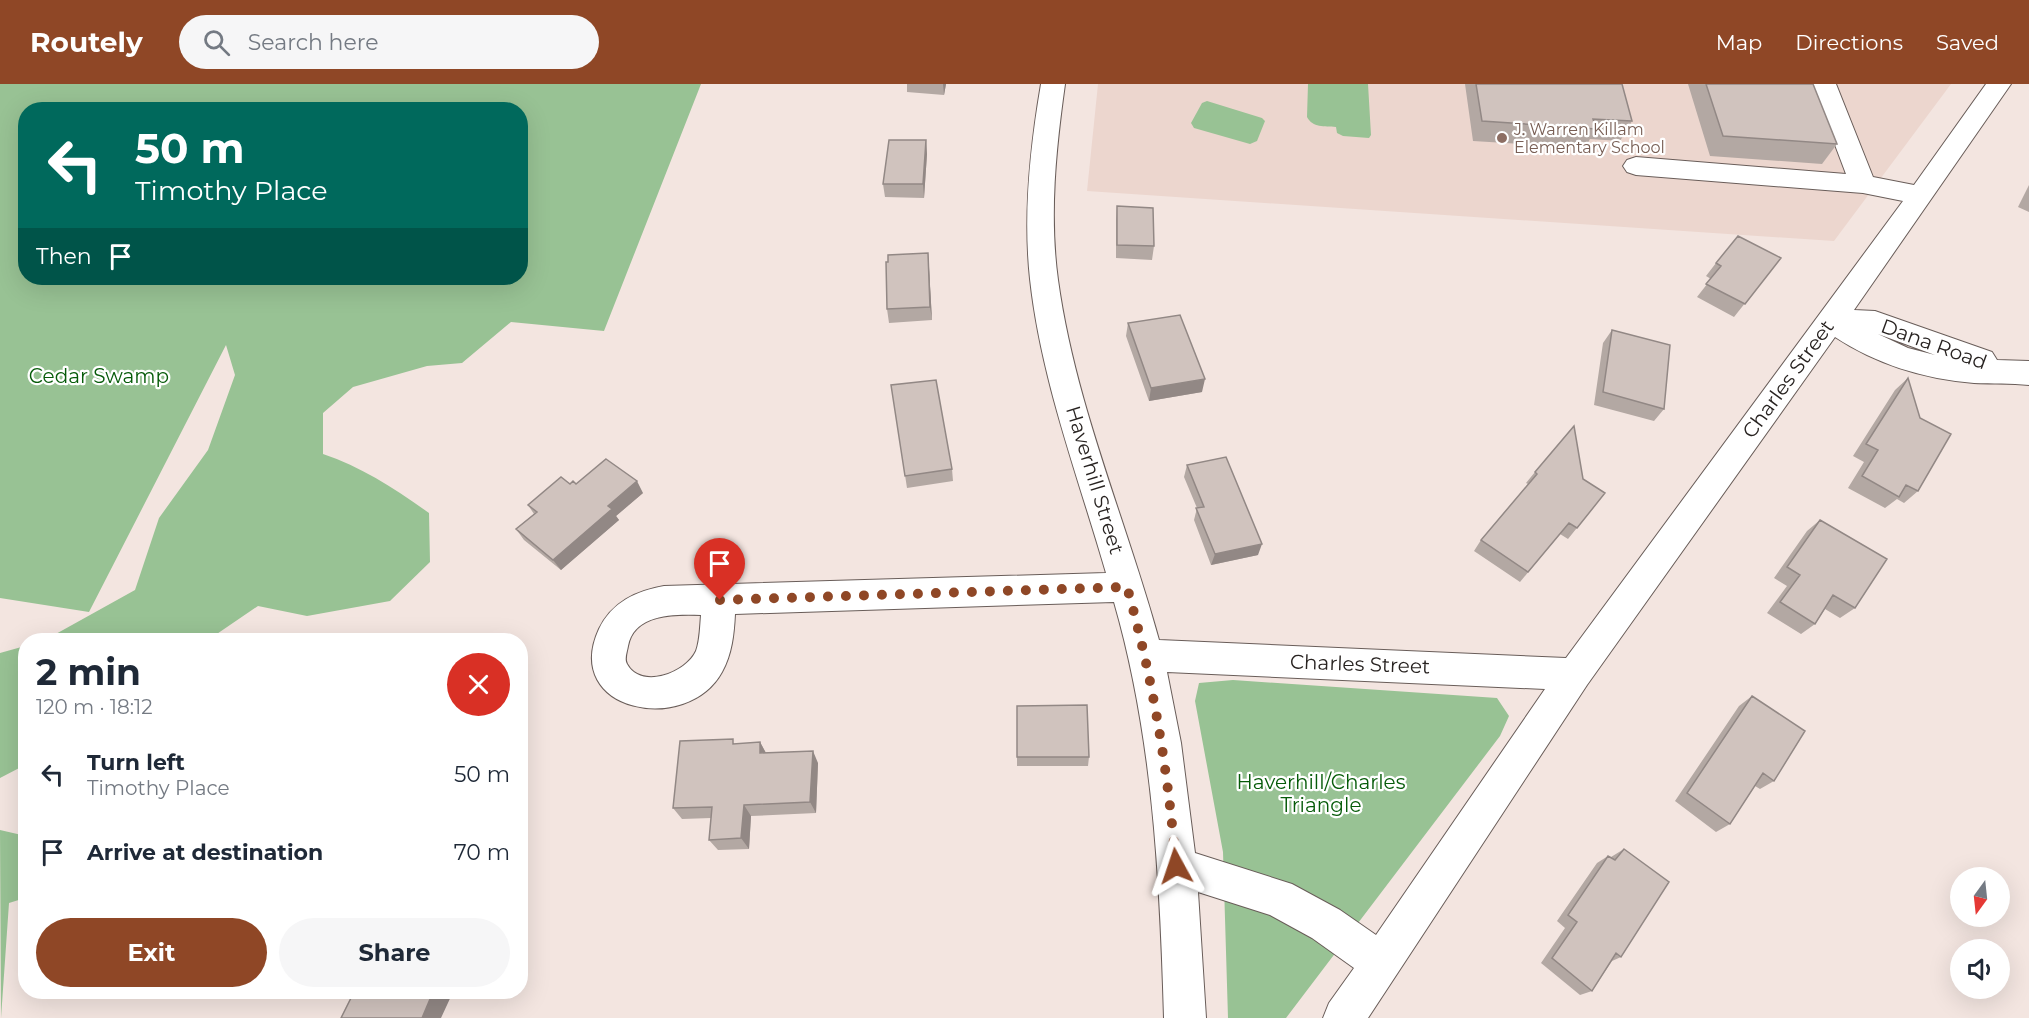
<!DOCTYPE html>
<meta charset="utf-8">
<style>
body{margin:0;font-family:Montserrat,sans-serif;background:#f6f6f7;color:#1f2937;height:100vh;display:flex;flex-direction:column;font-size:22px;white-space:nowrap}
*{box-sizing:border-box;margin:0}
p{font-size:20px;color:#747a83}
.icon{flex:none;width:33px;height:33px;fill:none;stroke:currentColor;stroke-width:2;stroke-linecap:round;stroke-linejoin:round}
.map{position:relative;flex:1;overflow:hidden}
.side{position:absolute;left:18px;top:549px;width:510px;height:366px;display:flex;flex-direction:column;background:#fff;border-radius:24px;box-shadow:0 6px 24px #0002}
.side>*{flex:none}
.banner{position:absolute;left:18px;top:18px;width:510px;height:183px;border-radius:24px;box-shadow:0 6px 24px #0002;background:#00695c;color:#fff;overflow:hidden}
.needle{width:39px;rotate:195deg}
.fabs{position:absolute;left:1950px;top:783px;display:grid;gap:12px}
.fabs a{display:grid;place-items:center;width:60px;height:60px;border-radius:50%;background:#fff;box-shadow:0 6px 24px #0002;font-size:30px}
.pin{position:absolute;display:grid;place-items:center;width:51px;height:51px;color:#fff;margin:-62px -26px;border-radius:50% 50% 50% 0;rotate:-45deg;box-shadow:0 0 6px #0007}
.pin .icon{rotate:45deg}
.me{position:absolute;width:66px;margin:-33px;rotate:355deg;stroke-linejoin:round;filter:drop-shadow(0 0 4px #0008)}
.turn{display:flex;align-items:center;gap:21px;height:126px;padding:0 18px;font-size:27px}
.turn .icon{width:78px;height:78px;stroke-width:2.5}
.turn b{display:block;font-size:42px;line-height:51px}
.then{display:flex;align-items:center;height:57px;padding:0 18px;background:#0003;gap:12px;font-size:22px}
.round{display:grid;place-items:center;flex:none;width:63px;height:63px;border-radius:32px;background:#f6f6f7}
.overview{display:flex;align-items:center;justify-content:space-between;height:102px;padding:0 18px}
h1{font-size:36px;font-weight:700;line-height:45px}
.cta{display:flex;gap:12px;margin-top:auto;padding:12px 18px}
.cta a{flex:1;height:69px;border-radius:36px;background:#8f4726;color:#fff;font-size:24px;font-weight:700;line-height:69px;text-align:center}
.cta a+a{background:#f6f6f7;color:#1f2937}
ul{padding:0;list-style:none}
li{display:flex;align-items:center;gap:18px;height:78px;padding:0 18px}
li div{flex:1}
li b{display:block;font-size:22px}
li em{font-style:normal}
header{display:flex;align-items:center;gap:36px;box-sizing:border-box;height:84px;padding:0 30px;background:#8f4726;color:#fff}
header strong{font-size:28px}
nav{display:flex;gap:33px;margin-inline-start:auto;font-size:21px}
.search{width:420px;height:54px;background:#f6f6f7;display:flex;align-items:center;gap:15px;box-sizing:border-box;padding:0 21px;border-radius:33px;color:#747a83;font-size:22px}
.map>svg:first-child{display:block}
</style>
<header>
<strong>Routely</strong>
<div class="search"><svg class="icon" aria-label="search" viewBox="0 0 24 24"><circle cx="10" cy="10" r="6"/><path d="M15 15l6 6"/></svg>Search here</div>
<nav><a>Map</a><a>Directions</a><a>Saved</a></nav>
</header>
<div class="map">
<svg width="2029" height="934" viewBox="0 0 2029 934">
<rect width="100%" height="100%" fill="#f3e5e0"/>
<path fill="#ecd6ce" d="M1098 0H1951L1834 157 1087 107Z"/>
<path fill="#98c294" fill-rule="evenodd" d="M0 0H701L604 247 511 238 462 279 427 282 353 303 323 329V370C362 383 395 405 429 429L430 478 390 517 307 532 258 522 208 556H45L135 506 159 434 208 366 235 291 226 261 89 528 0 514ZM26 26H520V194H26Z
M1308 0H1368L1371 51 1369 54 1343 52 1337 49 1336 43C1324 42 1313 44 1307 33Z
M1207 17 1262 34 1265 37 1257 57 1250 60 1194 44 1191 39 1202 19Z
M25 562V681L0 694V569Z
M1233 596 1497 614 1509 632 1500 652 1286 934H1228L1223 768 1195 617 1199 599Z
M0 746 26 752 25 814 9 819 1 934Z"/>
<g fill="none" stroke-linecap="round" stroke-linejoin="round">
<g stroke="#695d59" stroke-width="2">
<path id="minor" d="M1041 0H1065C1056 64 1049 131 1058 196 1075 320 1126 436 1159 556L1566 574 1903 117 1863 109 1636 91 1627 88 1623 82 1627 76 1636 73 1846 90 1812 0H1836L1873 93 1914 101 1986 0H2011L1854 226 1875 227 1992 268 1997 276 2029 277V301C2011 299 1992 300 1974 299 1924 295 1876 280 1835 253L1587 601 1368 934H1323L1329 919 1354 884 1312 854 1270 831 1198 808 1206 934H1164C1160 795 1153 653 1114 518L735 530C734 550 732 570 722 588 687 652 561 628 599 545 612 518 636 507 664 502L1106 489C1078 392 1041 296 1030 195 1023 130 1030 64 1041 0ZM1878 250 1935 271 1908 264ZM701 531C700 542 700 556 696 567 686 589 641 606 627 580 624 575 627 568 628 562 634 529 676 530 701 531ZM1167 588 1545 605 1376 851 1340 826 1292 800 1195 769 1181 659Z"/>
</g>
<use href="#minor" fill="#fff" fill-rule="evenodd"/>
</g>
<path fill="#b3a8a3" d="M907 0H946L944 11 907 8Z
M1465 0H1622L1632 37 1620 57 1590 55 1585 64 1473 57Z
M1688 0H1813L1837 60 1822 80 1710 72Z
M926 56 927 70 924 114 885 113 883 100Z
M2029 101V128L2018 123Z
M1117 122 1154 162 1152 176 1116 174V136Z
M928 169 932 236 889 239 887 225Z
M1781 174 1734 233 1697 213 1711 195 1706 192 1716 179Z
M1128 239 1202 308 1149 317 1126 252Z
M1612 246 1664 325 1654 337 1594 321 1603 259Z
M1908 294 1918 407 1904 419 1897 415 1885 424 1848 404 1864 378 1853 372 1895 306Z
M891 301 952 385 953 397 907 404Z
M1187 381 1258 471 1211 481 1194 436 1197 424 1184 393Z
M1535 388 1583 395 1605 409 1568 455 1560 450 1520 498 1474 467 1481 456 1528 400 1526 399Z
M570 400H576L643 409 616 432 619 436 561 486 524 456 516 445 534 430 528 421Z
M1820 436 1855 524 1840 534 1825 525 1815 540 1801 550 1767 529 1787 502 1774 494 1807 447Z
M1752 612 1774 697 1760 705 1755 702 1730 740 1716 748 1675 717 1739 622Z
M1017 622 1089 673 1088 682H1017Z
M760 658 766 669 818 679 816 729 751 732 749 765 718 766 709 756 711 734 682 735 673 724 736 660Z
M1624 765 1621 873 1612 877 1592 907 1580 911 1541 879 1565 844 1557 837 1597 779 1608 772 1611 773Z"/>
<path fill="#928885" d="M943 0H946L944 11Z
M926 56 927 70 924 114 923 100Z
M928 169 929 183 932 236 930 223Z
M1205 295 1202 308 1149 317 1151 304Z
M637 397 643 409 616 432 619 436 561 486 553 476 608 422Z
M1262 460 1258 471 1211 481 1215 470Z
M760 658 767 671 760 669Z
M813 667 818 679 816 729 810 718Z
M744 721 751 732 749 765 741 754Z
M433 908H453L441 934H422Z"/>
<path fill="#d0c3be" stroke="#928885" stroke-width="1.5" d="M1476 0H1622L1632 37 1593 35 1596 45 1482 37Z
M1706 0H1813L1837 60 1723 52Z
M889 56H926L923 100H883Z
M1117 122 1153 124 1154 162 1117 161Z
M1738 152 1781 174 1745 220 1706 200 1721 182 1716 179Z
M928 169 930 223 887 225 886 178H888V171Z
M1180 231 1205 295 1151 304 1128 239Z
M1612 246 1670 261 1664 325 1603 308Z
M1908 294 1920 334 1951 350 1918 407 1906 401 1899 413 1862 392 1878 366 1866 360Z
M936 296 952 385 905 392 891 301Z
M1574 342 1583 395 1605 409 1577 444 1569 439 1528 488 1481 456 1537 390 1535 388Z
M1226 373 1262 460 1215 470 1196 424 1204 423 1187 381Z
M606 375 637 397 608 422 612 425 553 476 516 445 537 428 528 421 561 393 570 400 573 397 576 400Z
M1820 436 1887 475 1855 524 1833 511 1815 540 1780 518 1800 491 1787 483Z
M1752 612 1805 647 1774 697 1763 689 1730 740 1687 709Z
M1087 621 1089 673H1017V622Z
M733 655V660L760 658V669L813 667 810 718 744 721 741 754 709 756 712 723 673 724 680 657Z
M1624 765 1669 798 1621 873 1616 869 1592 907 1552 874 1577 838 1568 831 1608 772 1615 776Z
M354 908H433L422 934H341Z"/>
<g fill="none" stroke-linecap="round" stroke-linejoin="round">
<path stroke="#8f4726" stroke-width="10" stroke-dasharray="0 18" d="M720 516 1127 503C1153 595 1168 687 1176 782"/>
</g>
<circle fill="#8d6e63" stroke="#fff" stroke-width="2" cx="1502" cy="54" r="6"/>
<g text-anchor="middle" stroke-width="4.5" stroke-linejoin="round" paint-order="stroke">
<g font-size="16" fill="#785e54" stroke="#fff" text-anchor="start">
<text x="1514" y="51">J. Warren Killam<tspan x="1514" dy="18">Elementary School</tspan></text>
</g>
<g font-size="20" fill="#282321" stroke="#fff">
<text transform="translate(1934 260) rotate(20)" y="7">Dana Road</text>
<text transform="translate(1788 295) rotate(-54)" y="7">Charles Street</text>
<text transform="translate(1095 396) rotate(73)" y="7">Haverhill Street</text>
<text transform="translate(1360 580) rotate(2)" y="7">Charles Street</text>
</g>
<g font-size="20" fill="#065b09" stroke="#fff">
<text x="99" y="299">Cedar Swamp</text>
<text x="1321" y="705">Haverhill/Charles<tspan x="1321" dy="23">Triangle</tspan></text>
</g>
</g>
</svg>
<div class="fabs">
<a><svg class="needle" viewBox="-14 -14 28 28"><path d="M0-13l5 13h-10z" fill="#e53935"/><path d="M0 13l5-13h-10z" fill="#747a83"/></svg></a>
<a><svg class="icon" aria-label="sound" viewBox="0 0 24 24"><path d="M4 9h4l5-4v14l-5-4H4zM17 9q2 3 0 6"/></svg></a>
</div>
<div class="pin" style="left:720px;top:516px;background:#d93025"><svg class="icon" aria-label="arrive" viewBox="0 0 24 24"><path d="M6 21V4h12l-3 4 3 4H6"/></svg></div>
<svg class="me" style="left:1176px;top:782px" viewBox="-20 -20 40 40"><path d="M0-17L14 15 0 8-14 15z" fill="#8f4726" stroke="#fff" stroke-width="4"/></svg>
<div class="banner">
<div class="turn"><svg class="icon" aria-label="left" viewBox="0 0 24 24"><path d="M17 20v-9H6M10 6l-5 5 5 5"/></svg><div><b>50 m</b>Timothy Place</div></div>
<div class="then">Then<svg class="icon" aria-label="arrive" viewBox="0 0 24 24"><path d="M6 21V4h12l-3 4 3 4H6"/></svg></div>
</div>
<section class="side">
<div class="overview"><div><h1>2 min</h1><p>120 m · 18:12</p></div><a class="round" style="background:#d93025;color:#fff"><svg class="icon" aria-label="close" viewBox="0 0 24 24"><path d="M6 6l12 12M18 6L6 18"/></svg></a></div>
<ul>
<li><svg class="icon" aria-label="left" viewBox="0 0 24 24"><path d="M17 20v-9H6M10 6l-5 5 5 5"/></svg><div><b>Turn left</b><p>Timothy Place</p></div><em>50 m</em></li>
<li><svg class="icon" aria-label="arrive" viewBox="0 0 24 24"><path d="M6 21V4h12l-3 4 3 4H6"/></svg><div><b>Arrive at destination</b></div><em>70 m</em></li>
</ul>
<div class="cta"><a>Exit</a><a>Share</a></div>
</section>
</div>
